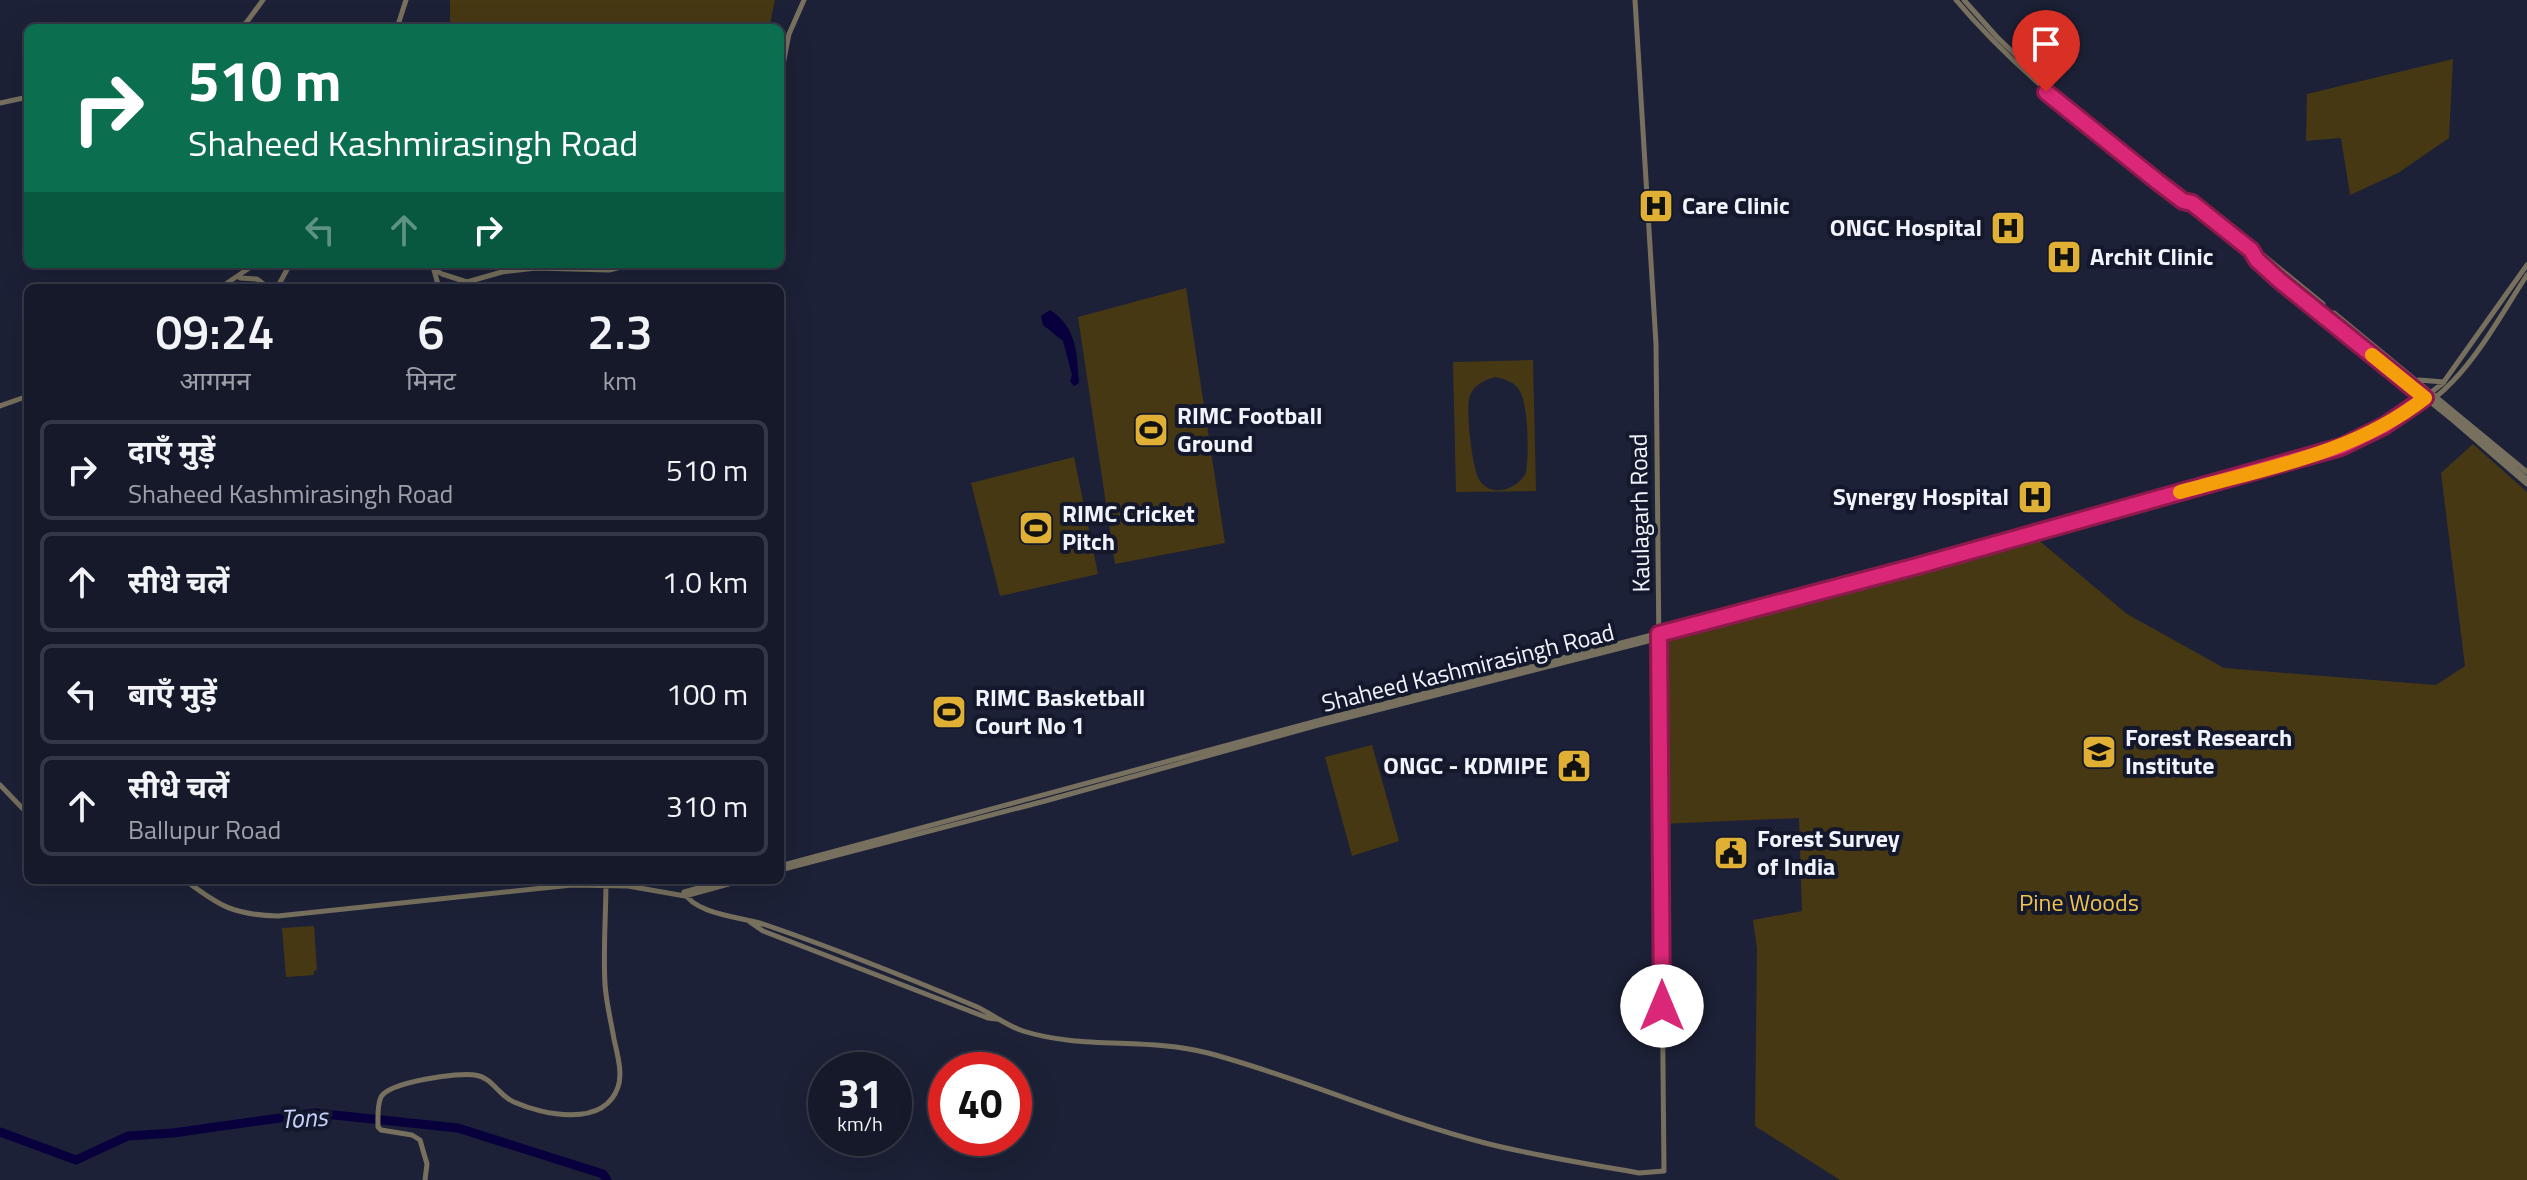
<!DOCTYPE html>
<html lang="hi">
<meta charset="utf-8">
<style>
body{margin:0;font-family:"Titillium Web","Noto Sans Devanagari",sans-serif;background:#1e2231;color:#f1f3f6;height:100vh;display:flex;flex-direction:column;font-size:30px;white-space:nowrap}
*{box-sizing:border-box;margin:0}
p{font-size:26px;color:#9da0a8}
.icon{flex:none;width:44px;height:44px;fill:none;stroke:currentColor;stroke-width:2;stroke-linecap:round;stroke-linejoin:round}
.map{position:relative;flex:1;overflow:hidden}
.panel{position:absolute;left:24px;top:284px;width:760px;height:600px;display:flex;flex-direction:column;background:#151929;border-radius:12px;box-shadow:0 8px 32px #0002,0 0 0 2px #343846}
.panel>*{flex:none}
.top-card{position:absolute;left:24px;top:24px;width:760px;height:244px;border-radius:12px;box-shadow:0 8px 32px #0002,0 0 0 2px #343846;background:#0b6e4f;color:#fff;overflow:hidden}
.speed{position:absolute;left:808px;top:1052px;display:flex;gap:16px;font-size:40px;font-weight:700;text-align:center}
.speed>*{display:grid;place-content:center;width:104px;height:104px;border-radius:50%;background:#151929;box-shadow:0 8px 32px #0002,0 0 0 2px #343846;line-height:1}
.speed small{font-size:20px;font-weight:400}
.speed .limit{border:12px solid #d22;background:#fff;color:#111}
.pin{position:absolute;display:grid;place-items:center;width:68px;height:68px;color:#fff;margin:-82px -34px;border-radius:50% 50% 50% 0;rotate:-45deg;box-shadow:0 0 8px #0007}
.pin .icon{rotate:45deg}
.me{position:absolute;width:88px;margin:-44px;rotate:0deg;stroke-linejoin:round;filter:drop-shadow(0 0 6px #0008)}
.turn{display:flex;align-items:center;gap:28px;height:168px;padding:0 32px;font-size:36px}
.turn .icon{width:104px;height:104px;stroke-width:2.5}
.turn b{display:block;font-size:56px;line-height:68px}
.lanes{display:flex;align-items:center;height:76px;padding:0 32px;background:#0003;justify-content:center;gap:40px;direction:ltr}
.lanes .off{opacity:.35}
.eta{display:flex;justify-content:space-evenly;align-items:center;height:136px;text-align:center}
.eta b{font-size:48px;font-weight:600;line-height:56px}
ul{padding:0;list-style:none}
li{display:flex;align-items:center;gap:24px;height:100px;margin:0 16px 12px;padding:0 16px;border:4px solid #343846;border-radius:12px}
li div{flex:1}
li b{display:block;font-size:30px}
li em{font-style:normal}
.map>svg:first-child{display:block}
</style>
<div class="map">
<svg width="2527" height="1180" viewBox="0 0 2527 1180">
<rect width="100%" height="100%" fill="#1c2137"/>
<path fill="#473814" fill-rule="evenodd" d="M450 0H775L769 28H450Z
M2453 59 2449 138 2398 173 2350 195 2341 138 2306 141 2307 94Z
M1186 288 1225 543 1115 564 1078 317Z
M1533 360 1536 491 1456 492 1453 362ZM1495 377C1504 379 1512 381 1518 388 1529 402 1529 455 1526 473 1518 488 1493 499 1480 481 1472 470 1465 407 1470 395 1475 384 1485 380 1495 377Z
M2473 444 2527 492V1180H1840L1755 1126 1757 948 1753 920 1802 911 1799 818 1661 824 1659 638 1832 598 2036 538 2127 614 2224 668 2436 685 2465 666 2441 473Z
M1074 457 1098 574 1000 596 971 483Z
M1372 745 1399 841 1352 856 1325 757Z
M314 926 317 970 314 971V975L286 977 282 928Z"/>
<path fill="#07003d" d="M1050 310C1077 327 1077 354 1079 383L1074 386 1070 381 1072 375 1063 341 1043 325 1041 316Z"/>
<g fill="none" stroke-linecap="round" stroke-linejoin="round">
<path stroke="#07003d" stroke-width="9" d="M0 1132 76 1160 128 1136 173 1133 315 1113 458 1128 603 1174 607 1180"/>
<path stroke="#77705e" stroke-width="5" d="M1956 0C2009 63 2071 112 2135 163 2150 176 2170 198 2190 202
M1964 0 1997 37 2041 79 2414 382 2527 479
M236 28 246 23 263 0
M397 28 406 0
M780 80 789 34 804 0
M0 103 28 97
M2253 254 2279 280 2454 421 2527 484
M2263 255 2323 304
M426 264 442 274 467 282 502 272 536 268 609 270 633 264
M434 270 439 288
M240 278 257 279 269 288
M220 288 255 264
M277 288 290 264
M2334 313 2527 472
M2419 380 2444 382
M0 406 28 396
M1673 634 1832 595 2350 449C2383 434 2428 408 2453 381 2482 351 2504 310 2527 275
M0 785 28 814
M780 866 1317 721 1831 589 2341 447 2402 415 2443 383 2527 265
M780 870 1045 801 1318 725 1660 638
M185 880C219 906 234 915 278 916L572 885 628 886 685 896 743 880
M684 892C695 915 744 917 766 925 836 949 906 977 975 1006 991 1013 1005 1025 1023 1031 1083 1050 1147 1037 1208 1053 1302 1078 1391 1119 1485 1143 1536 1156 1588 1164 1639 1173L1664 1171 1656 344 1635 0
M684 892 727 880
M750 922 763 931 988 1018 996 1019
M425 1180 427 1164 420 1140 412 1135 381 1130 378 1127C378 1119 377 1105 381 1097 389 1082 459 1072 475 1075 492 1077 499 1096 514 1102 543 1115 604 1128 618 1087 623 1073 617 1053 614 1039 611 1021 606 1002 605 984 603 950 606 915 606 880"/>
</g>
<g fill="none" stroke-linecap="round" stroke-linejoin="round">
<g stroke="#8e194d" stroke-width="20">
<path id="route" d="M1662 1006 1659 634 1917 566 2341 447 2384 426 2425 398 2279 280 2257 260 2251 250 2192 203 2183 201 2158 182 2046 92"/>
</g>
<use href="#route" stroke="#db2777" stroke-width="14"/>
<path stroke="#f59e0b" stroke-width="14" d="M2180 492C2266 468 2353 454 2425 398L2372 355"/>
</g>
<defs>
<g id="hospital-square" transform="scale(1.8)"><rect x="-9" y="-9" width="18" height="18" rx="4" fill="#dfb034" stroke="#13182c"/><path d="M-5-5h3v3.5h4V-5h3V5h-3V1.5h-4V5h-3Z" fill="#111"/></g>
<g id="stadium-square" transform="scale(1.8)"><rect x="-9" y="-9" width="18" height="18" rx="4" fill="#dfb034" stroke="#13182c"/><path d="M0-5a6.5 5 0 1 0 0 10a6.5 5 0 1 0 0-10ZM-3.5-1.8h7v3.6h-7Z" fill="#111"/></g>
<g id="university-square" transform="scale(1.8)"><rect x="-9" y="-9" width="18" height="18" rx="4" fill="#dfb034" stroke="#13182c"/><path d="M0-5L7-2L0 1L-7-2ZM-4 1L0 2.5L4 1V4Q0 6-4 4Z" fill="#111"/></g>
<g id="civic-square" transform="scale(1.8)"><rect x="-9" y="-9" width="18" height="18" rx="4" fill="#dfb034" stroke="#13182c"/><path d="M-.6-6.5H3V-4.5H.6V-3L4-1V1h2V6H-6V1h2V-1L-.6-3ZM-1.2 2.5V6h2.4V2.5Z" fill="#111"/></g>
</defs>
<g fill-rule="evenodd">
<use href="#hospital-square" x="1656" y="206"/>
<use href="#hospital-square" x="2008" y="228"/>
<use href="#hospital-square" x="2064" y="257"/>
<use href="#stadium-square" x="1151" y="430"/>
<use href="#hospital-square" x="2035" y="497"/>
<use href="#stadium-square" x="1036" y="528"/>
<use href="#stadium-square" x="949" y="712"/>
<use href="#university-square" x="2099" y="752"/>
<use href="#civic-square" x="1574" y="766"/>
<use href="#civic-square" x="1731" y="853"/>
</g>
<g text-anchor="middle" stroke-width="8" stroke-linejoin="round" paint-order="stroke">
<g font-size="24" font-weight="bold" fill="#f2f4fd" stroke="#13182c" text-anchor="start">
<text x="1682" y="214">Care Clinic</text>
<text x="1982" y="236" text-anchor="end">ONGC Hospital</text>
<text x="2090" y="265">Archit Clinic</text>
<text x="1177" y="424">RIMC Football<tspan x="1177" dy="28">Ground</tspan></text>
<text x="2009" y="505" text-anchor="end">Synergy Hospital</text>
<text x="1062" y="522">RIMC Cricket<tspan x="1062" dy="28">Pitch</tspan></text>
<text x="975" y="706">RIMC Basketball<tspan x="975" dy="28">Court No 1</tspan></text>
<text x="2125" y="746">Forest Research<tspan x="2125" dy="28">Institute</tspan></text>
<text x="1548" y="774" text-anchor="end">ONGC - KDMIPE</text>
<text x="1757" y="847">Forest Survey<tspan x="1757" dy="28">of India</tspan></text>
</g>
<g font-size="24" fill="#f2f4fd" stroke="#13182c">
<text transform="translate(1640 513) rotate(-91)" y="8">Kaulagarh Road</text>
<text transform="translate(1468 668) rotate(-14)" y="8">Shaheed Kashmirasingh Road</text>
</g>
<g font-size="24" fill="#f1c24e" stroke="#13182c">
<text x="2079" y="911">Pine Woods</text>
</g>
<g font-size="26" font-style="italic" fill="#c7d2fa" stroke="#13182c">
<text transform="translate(304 1118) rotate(-3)" y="9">Tons</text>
</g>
</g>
</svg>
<div class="speed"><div>31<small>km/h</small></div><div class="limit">40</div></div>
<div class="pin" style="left:2046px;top:92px;background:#d93025"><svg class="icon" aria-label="arrive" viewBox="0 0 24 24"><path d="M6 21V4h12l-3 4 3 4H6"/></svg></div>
<svg class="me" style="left:1662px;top:1006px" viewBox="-20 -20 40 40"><circle r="19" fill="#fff"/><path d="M0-13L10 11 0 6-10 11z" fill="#db2777"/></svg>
<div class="top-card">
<div class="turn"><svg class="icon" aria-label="right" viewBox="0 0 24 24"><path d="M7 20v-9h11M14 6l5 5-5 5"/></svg><div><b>510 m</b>Shaheed Kashmirasingh Road</div></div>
<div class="lanes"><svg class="icon off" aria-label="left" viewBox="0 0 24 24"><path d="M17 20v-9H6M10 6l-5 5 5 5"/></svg><svg class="icon off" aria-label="ahead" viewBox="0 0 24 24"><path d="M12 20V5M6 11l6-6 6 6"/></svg><svg class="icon" aria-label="right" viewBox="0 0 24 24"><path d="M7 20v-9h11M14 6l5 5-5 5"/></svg></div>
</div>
<section class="panel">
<div class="eta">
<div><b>09:24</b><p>आगमन</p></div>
<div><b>6</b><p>मिनट</p></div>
<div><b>2.3</b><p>km</p></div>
</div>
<ul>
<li><svg class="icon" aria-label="right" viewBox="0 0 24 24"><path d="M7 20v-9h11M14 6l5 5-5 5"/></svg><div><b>दाएँ मुड़ें</b><p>Shaheed Kashmirasingh Road</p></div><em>510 m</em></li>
<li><svg class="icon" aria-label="ahead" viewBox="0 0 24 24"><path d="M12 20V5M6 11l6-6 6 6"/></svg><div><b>सीधे चलें</b></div><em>1.0 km</em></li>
<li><svg class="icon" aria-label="left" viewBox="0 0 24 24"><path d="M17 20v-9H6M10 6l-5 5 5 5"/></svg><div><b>बाएँ मुड़ें</b></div><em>100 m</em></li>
<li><svg class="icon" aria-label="ahead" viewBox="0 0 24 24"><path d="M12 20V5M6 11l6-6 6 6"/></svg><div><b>सीधे चलें</b><p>Ballupur Road</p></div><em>310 m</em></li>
</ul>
</section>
</div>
